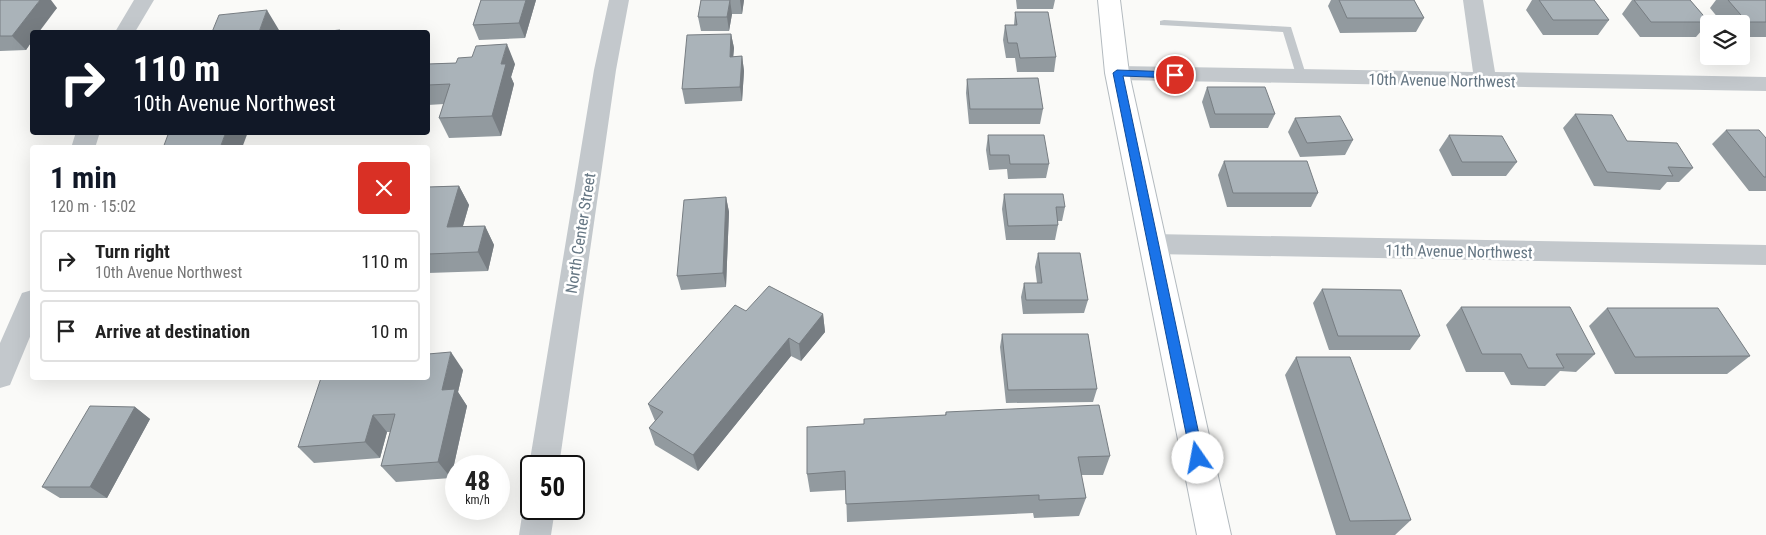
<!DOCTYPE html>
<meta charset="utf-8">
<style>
body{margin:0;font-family:"Roboto Condensed",sans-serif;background:#f6f6f6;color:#222;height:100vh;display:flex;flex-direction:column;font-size:19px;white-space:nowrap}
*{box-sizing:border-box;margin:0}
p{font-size:16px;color:#767676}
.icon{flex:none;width:28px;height:28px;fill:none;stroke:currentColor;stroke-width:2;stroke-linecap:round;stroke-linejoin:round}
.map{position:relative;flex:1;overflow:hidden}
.side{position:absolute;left:30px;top:145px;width:400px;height:235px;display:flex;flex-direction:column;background:#fff;border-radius:5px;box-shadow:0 5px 20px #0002}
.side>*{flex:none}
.hud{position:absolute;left:30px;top:30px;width:400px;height:105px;border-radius:5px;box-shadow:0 5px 20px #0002;background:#111827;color:#fff;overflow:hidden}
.buttons{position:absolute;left:1700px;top:15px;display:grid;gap:10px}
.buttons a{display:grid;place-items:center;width:50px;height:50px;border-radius:5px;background:#fff;box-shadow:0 5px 20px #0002;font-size:25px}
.speed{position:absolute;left:445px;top:455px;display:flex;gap:10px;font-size:25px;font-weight:700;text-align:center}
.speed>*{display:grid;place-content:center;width:65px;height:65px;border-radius:50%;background:#fff;box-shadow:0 5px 20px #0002;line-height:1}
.speed small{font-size:12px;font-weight:400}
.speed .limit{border:2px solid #111;border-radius:8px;background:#fff;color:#111}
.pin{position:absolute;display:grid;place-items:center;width:42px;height:42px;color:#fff;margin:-21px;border:2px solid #fff;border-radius:50%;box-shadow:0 1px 5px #0007}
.me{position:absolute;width:55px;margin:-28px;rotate:348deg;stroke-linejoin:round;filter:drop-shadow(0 0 4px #0008)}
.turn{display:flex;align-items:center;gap:18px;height:105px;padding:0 20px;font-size:22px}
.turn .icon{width:65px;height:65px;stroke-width:2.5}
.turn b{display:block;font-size:35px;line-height:42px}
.round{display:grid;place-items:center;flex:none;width:52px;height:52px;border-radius:5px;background:#f6f6f6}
.overview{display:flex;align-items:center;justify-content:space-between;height:85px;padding:0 20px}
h1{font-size:30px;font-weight:700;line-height:38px;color:#111827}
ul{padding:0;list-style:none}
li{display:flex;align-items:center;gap:15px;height:62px;margin:0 10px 8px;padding:0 10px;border:2px solid #e0e0e0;border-radius:5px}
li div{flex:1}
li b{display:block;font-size:19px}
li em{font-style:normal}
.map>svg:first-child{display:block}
</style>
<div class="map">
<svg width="1766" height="535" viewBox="0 0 1766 535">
<rect width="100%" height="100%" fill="#fafaf8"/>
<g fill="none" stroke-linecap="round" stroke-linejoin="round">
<g stroke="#b3babf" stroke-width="2">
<path id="secondary" d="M1098 0H1120L1129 73 1231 535H1197L1105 73Z"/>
</g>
<path fill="#c3c8cc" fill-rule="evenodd" d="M1164 20 1291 27 1307 78 1302 82 1297 78 1283 32 1160 25V21Z"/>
<path fill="#c3c8cc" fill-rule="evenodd" d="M134 0H154L135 32H115Z
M609 0H629L616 70 559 466H531V472L529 466 594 70Z
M1463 0H1483L1495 72 1766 77V91L1117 80 1109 78 1106 73 1109 68 1117 66 1473 72Z
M76 132H100L95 148H71Z
M1152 234 1766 245V265L1152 254 1143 251 1139 244 1143 237Z
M32 290V332L10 385 0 388V343L22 293Z
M531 497V509H555L551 535H519L523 509 528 499Z"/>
<use href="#secondary" fill="#fff" fill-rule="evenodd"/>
</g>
<path fill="#929a9f" d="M0 0 57 8 32 32V41L26 50 0 51Z
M481 0H536L525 38 479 40 473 25Z
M701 0H759H744L742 14H732L729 31H701L698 17Z
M1016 0H1055L1053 9H1017Z
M1331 0H1414L1424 18 1416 32 1340 33 1328 6Z
M1532 0H1594L1609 20 1598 35H1543L1526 10Z
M1632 0H1690L1709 22 1696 37H1640L1622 14Z
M1716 0H1766V37H1741V24H1723L1710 8Z
M1015 12 1056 57 1054 72H1017L1015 58H1006L1003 40 1005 25H1014Z
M731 34 734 48 733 57 742 56 744 71 742 101 685 104 682 89Z
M456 63 515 64 511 77 514 84 501 136 449 138 439 118 444 104 428 105V64Z
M967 79 1043 109 1040 124H969L966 93Z
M1207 87 1275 114 1268 128H1210L1202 102Z
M1575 114 1627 141 1693 168 1679 182H1667L1660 190 1594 186 1563 128Z
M1295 118 1353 140 1345 155 1300 157 1288 132Z
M1726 130 1766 138V191H1749L1712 144Z
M988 135 1049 164 1046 178 1008 179 1007 169 989 170 986 150Z
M1449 135 1517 162 1506 176H1452L1439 150Z
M1224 161 1318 193 1311 207H1227L1218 175Z
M459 186 469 205 463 226H485L494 245 488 271 428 273V187Z
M1004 194 1065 207 1062 221H1058V225L1055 240H1006L1002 209Z
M726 197 729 212 726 287 681 290 677 276Z
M1038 253 1088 300 1084 313 1023 314 1021 297 1024 283H1037L1035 267Z
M1322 289 1420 336 1410 350H1329L1313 303Z
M1461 307 1595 354 1576 372 1560 371 1545 386 1511 385 1504 372H1466L1446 325Z
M1607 308 1750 356 1727 374H1615L1589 326Z
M746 311 823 314 825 332 801 361 791 356 698 471 655 445 649 428 655 421 648 404Z
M1002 334 1097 389 1093 402 1006 403 1000 347Z
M1296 357 1411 520 1395 535H1336L1285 375Z
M463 370 458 392 467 406 451 478 396 482 381 466 390 432H387L380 458 314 463 298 447Z
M135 407 150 419 107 498H60L42 487Z
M946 412 1110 456 1103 475H1081L1086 498 1079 516 1034 518 1033 513 847 522 846 490 810 492 807 474 864 424 945 415Z"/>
<path fill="#777d82" d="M40 0H51L57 8 39 32H32V41L26 50 12 36Z
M526 0H536L525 38 519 23Z
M730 0 732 14 729 31 727 17Z
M740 0H744L742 14Z
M267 10 279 30 278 32H259Z
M731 34 734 48 732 71 730 57Z
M507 44 515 64 511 77 514 84 501 136 492 116 501 64Z
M742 56 744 71 742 101 740 87Z
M226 132H248L242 148H220Z
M459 186 469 205 457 246 447 227Z
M726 197 729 212 726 287 723 273Z
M485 226 494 245 488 271 478 252Z
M823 314 825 332 801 361 799 344Z
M789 338 791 356 698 471 693 455Z
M451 352 463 370 458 392 467 406 451 478 438 462 442 390Z
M135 407 150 419 107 498 90 487Z
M373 415 387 432 380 458 365 442Z"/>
<path fill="#aab3b9" stroke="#777d82" d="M0 0H40L12 36H0Z
M481 0H526L519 23 473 25Z
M701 0H730L727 17H698Z
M1339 0H1414L1424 18H1347Z
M1539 0H1594L1609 20H1553Z
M1634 0H1690L1709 22H1651Z
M1728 0H1766V22H1747Z
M267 10 259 32H212L219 15Z
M1015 12H1048L1056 57 1020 58 1017 43H1008L1005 25H1017Z
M340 30V32H320Z
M731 34 730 57 742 56 740 87 682 89 687 35Z
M507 44 501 64H506L492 116 439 118 450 84 428 85V64L456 63 458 58 472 57 476 46Z
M1038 78 1043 109H970L967 79Z
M1207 87H1265L1275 114H1215Z
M1575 114 1612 115 1627 141 1677 143 1693 168 1668 167 1673 176 1607 172Z
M1340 116 1353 140 1307 143 1295 118Z
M1726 130H1759L1766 138V177H1764Z
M169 132H226L220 148H163Z
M988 135H1044L1049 164H1010L1009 155H990Z
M1449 135 1502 136 1517 162H1462Z
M1224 161H1307L1318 193H1233Z
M459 186 447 227 485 226 478 252 428 254V187Z
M1004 194H1063L1065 207H1056L1058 225 1008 226Z
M726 197 723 273 677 276 684 200Z
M1038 253H1080L1088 300H1026L1024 283H1042Z
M769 286 823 314 799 344 789 338 693 455 649 428 663 412 648 404 735 305 746 311Z
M1322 289 1401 290 1420 336H1338Z
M1461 307H1570L1595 354H1556L1564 368H1528L1521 354H1482Z
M1607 308H1718L1750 356 1635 357Z
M1002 334H1088L1097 389 1008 390Z
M451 352 442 390 455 389 438 462 381 466 395 414 373 415 365 442 298 447 321 378H428V354Z
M1296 357H1350L1411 520 1350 521Z
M1099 405 1110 456 1078 457 1086 498 1039 500V495L846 504 845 471 807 474V427L864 424V419L946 415V412Z
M90 406 135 407 90 487H42Z"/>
<path fill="#1a73e8" stroke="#114b97" d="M1117 70 1175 72 1180 75 1175 78 1123 76 1204 458 1202 462 1198 463 1193 462 1191 458 1113 73Z"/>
<g text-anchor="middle" stroke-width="5" stroke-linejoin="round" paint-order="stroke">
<g font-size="16" fill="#657683" stroke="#fff">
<text transform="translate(1442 80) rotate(1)" y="6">10th Avenue Northwest</text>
<text transform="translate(580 233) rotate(-81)" y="6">North Center Street</text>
<text transform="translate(1459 251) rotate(1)" y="6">11th Avenue Northwest</text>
</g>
</g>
</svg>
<div class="buttons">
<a><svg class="icon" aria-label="layers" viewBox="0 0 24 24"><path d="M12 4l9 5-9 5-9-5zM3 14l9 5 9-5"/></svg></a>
</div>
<div class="speed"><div>48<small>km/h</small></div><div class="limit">50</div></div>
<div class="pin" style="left:1175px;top:75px;background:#d93025"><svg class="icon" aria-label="arrive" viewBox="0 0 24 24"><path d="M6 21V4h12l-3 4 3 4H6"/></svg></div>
<svg class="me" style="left:1198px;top:458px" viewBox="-20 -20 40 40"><circle r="19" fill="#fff"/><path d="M0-13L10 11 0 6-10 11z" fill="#1a73e8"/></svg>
<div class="hud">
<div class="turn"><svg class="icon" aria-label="right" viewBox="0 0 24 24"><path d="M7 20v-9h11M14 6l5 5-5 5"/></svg><div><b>110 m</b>10th Avenue Northwest</div></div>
</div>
<section class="side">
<div class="overview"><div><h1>1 min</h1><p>120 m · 15:02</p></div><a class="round" style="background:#d93025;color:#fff"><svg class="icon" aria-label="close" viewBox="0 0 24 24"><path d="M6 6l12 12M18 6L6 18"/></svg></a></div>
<ul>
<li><svg class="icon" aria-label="right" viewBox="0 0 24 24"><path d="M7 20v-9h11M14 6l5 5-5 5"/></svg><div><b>Turn right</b><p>10th Avenue Northwest</p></div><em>110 m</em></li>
<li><svg class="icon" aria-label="arrive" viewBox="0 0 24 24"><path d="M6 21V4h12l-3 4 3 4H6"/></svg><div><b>Arrive at destination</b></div><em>10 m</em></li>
</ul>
</section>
</div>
